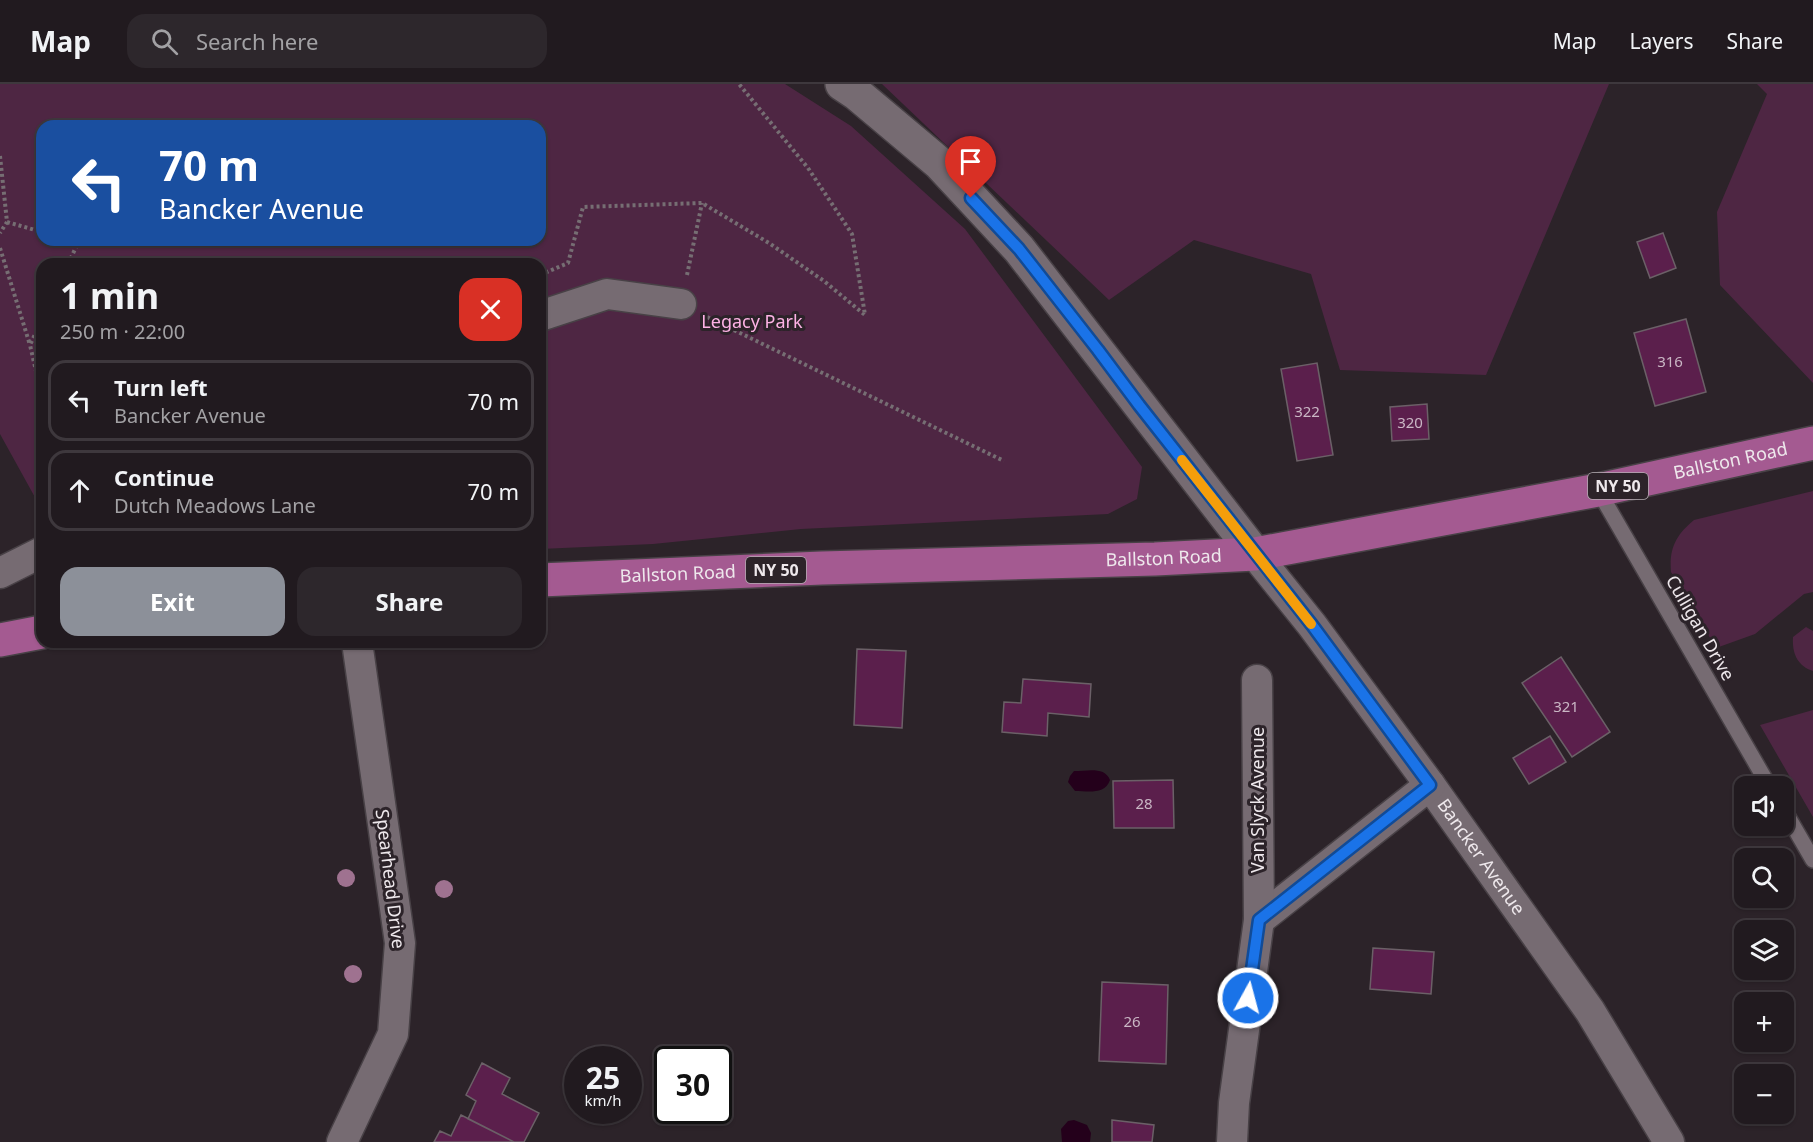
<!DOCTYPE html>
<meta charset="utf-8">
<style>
body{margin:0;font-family:"Noto Sans",sans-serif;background:#2d272c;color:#f1f3f6;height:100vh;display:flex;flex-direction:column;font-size:22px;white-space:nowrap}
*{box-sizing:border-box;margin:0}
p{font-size:20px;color:#a2a1a4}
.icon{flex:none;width:33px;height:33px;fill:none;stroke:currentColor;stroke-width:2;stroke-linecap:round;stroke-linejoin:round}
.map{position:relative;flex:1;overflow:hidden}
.drawer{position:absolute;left:36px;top:174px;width:510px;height:390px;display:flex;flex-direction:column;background:#211a1f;border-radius:18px;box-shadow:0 2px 4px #0004,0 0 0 2px #3e383d}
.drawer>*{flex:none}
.hud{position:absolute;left:36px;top:36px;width:510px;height:126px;border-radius:18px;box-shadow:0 2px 4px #0004,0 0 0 2px #3e383d;background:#1a4fa0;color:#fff;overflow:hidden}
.tools{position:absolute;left:1734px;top:692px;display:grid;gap:12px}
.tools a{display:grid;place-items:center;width:60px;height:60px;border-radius:12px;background:#211a1f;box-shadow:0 2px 4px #0004,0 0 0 2px #3e383d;font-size:30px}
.speed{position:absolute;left:564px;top:962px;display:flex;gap:12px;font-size:30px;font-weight:700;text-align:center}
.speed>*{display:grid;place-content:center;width:78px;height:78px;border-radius:50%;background:#211a1f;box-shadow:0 2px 4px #0004,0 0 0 2px #3e383d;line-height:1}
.speed small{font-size:15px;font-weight:400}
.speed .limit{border:3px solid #111;border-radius:9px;background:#fff;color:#111}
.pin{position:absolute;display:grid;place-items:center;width:51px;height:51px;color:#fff;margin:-62px -26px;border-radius:50% 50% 50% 0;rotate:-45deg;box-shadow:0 0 6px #0007}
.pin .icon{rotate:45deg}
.me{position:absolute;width:66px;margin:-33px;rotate:7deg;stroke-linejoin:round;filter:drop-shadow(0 0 4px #0008)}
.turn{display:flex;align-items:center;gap:21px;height:126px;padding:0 24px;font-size:27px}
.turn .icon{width:78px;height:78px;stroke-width:2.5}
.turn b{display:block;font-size:42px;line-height:51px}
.round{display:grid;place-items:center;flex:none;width:63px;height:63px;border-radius:18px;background:#2d272c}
.headline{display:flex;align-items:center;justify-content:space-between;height:102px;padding:0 24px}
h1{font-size:36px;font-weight:700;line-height:45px}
.primary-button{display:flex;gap:12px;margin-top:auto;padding:12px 24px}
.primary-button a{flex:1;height:69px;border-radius:18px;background:#8c9099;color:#fff;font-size:24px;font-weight:700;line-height:69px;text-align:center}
.primary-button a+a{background:#2d272c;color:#f1f3f6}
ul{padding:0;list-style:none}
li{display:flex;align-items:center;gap:18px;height:81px;margin:0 12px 9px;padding:0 12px;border:3px solid #3e383d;border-radius:18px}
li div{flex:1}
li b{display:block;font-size:22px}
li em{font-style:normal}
header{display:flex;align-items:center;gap:36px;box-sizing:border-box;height:84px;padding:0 30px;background:#211a1f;border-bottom:2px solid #3e383d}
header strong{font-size:28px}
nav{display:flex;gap:33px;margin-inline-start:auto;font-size:21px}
.search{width:420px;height:54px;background:#2d272c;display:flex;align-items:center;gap:15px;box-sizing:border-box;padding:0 21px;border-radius:18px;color:#a2a1a4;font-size:22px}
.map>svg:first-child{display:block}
</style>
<header>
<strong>Map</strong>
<div class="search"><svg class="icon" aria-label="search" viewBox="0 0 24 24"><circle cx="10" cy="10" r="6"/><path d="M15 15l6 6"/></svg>Search here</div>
<nav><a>Map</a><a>Layers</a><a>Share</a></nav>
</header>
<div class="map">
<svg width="1813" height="1058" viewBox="0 0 1813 1058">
<rect width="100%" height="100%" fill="#2c2329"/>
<path fill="#4e2643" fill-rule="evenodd" d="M0 0H785L851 42 965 145 1142 383 1137 415 1108 430 801 445 653 460 540 465V180H42V426L0 350ZM42 42H540V156H42Z
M882 0H1609L1486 291 1340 286 1311 190 1194 156 1109 216Z
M1757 0H1813V299L1720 201 1717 128 1767 10Z
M1813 407V508L1804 510 1755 550 1716 564 1671 488C1669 464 1676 451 1694 436Z
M1806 543 1813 547V587C1797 582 1792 569 1793 553Z
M1813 626V733L1760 641Z"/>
<path fill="#24001b" d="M1074 687C1087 687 1105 682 1110 696 1105 711 1088 707 1075 707L1068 698 1070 692Z
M1074 1036 1087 1041 1091 1049 1090 1058H1062L1061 1045 1068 1037Z"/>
<path fill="#5b1f4c" stroke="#6b6067" stroke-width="1.5" d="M1663 149 1676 184 1650 194 1637 158Z
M1686 235 1706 308 1655 322 1634 249Z
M1317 279 1333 371 1297 377 1281 285Z
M1427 320 1429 355 1392 357 1390 323Z
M857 565 906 567 902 644 854 641Z
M1561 573 1610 648 1572 673 1522 599Z
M1023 595 1091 600 1089 633 1048 629 1047 652 1002 648 1004 618 1021 619Z
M1550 652 1566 678 1529 700 1513 674Z
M1173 696 1174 744H1114L1113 697Z
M1373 864 1434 868 1431 910 1370 905Z
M1102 898 1168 901 1166 980 1099 977Z
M482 979 510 994 502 1010 539 1029 524 1058H514L468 1035 476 1017 466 1011Z
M461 1031 467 1034 514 1058H434L440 1047 451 1052Z
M1112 1036 1154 1041 1152 1058H1112Z"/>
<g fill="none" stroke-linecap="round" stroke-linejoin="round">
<g stroke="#484146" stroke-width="18">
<path id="service" d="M1598 406 1769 702
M1784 726 1813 776"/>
</g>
<g stroke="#484146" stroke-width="33">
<g id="minor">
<path d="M540 232 607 210 681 220"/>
<path id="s1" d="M1255 470 1312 541 1430 701 1590 927 1669 1058"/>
<path d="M0 489 42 468"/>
<path d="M1259 836 1430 701"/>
<path d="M342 1058 393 950 400 859 357 558"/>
<path d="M1232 1058 1234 1019 1259 836 1257 596"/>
</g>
</g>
<g stroke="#484146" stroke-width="36">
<path id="tertiary" d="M842 0 857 10 939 79 1019 165 1255 470"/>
</g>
<g stroke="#484146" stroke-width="36">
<g id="primary">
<path id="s2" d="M540 496 822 484 1155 475 1255 470 1598 406 1813 359"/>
<path d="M0 556 42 548"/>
</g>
</g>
<path stroke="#766e73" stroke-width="4" stroke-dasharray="3 3" stroke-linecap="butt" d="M0 72 7 138 0 149
M7 138 42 148
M0 164 30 261
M68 180 78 159 69 156
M540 191 568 179 583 123 702 119 769 159 824 197 865 231 852 150 808 84 739 0
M687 191 702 119
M707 233 1004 377
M42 235 30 261 42 313"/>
<use href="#service" stroke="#766b72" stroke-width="15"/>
<use href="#minor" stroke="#766b72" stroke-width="30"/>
<use href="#tertiary" stroke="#766b72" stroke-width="33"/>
<use href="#primary" stroke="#a45a91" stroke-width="33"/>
</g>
<g fill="#9f7290">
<circle cx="346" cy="794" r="9"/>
<circle cx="444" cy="805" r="9"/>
<circle cx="353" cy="890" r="9"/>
</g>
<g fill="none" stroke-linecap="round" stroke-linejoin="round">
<g stroke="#114b97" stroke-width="15">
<path id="route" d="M971 114 1019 165 1098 266 1139 321 1312 541 1430 701 1259 836 1248 914"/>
</g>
<use href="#route" stroke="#1a73e8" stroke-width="10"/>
<path stroke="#f59e0b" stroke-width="10" d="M1182 376 1311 540"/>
</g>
<g text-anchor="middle" stroke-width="6" stroke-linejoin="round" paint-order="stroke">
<g font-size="15" fill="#c9b6c4">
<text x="1670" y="283">316</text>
<text x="1307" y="333">322</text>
<text x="1410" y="344">320</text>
<text x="1566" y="628">321</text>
<text x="1144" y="725">28</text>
<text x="1132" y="943">26</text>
</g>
<g fill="#2c2329" stroke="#b4adb2" stroke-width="1.5">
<rect x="1588" y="389" width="60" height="26" rx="4.5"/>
<rect x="746" y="473" width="60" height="26" rx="4.5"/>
</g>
<g font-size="16" font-weight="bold" fill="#eee8ec">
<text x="1618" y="408">NY 50</text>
<text x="776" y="492">NY 50</text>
</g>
<g font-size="18" fill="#fdb2e5" stroke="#2c2329">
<text x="752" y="244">Legacy Park</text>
</g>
<g font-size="18" fill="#eee8ec" stroke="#2c2329">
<text dy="6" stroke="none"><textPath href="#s2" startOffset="1200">Ballston Road</textPath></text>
<text dy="6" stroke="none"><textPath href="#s2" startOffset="624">Ballston Road</textPath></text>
<text dy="6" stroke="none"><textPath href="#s2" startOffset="138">Ballston Road</textPath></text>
<text transform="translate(1700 544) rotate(60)" y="6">Culligan Drive</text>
<text transform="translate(1258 716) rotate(-90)" y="6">Van Slyck Avenue</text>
<text dy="6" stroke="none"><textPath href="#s1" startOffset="378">Bancker Avenue</textPath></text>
<text transform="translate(390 795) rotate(83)" y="6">Spearhead Drive</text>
</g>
</g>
</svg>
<div class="tools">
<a><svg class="icon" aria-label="sound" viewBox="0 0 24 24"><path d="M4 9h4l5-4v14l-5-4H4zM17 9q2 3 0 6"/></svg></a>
<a><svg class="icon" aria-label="search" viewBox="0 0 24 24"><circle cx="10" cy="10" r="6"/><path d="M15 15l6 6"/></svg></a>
<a><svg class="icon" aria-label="layers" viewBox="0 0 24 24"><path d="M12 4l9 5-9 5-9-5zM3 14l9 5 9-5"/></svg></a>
<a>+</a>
<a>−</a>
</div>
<div class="speed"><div>25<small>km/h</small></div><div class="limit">30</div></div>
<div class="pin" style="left:971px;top:114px;background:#d93025"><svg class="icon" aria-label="arrive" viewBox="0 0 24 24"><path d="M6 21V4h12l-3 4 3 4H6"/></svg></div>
<svg class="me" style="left:1248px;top:914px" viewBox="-20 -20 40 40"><circle r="17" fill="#1a73e8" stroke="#fff" stroke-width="3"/><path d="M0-11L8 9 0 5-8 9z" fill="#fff"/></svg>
<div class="hud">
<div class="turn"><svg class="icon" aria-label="left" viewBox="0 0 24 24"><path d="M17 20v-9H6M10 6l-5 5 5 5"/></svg><div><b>70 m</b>Bancker Avenue</div></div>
</div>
<section class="drawer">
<div class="headline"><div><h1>1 min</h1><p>250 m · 22:00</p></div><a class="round" style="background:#d93025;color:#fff"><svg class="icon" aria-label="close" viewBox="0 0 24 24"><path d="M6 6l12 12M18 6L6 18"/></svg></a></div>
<ul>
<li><svg class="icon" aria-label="left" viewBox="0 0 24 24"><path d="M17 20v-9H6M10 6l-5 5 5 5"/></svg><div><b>Turn left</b><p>Bancker Avenue</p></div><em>70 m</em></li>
<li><svg class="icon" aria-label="ahead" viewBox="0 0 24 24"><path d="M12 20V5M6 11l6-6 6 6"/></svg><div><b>Continue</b><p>Dutch Meadows Lane</p></div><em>70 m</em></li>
</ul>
<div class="primary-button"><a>Exit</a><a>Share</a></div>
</section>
</div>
